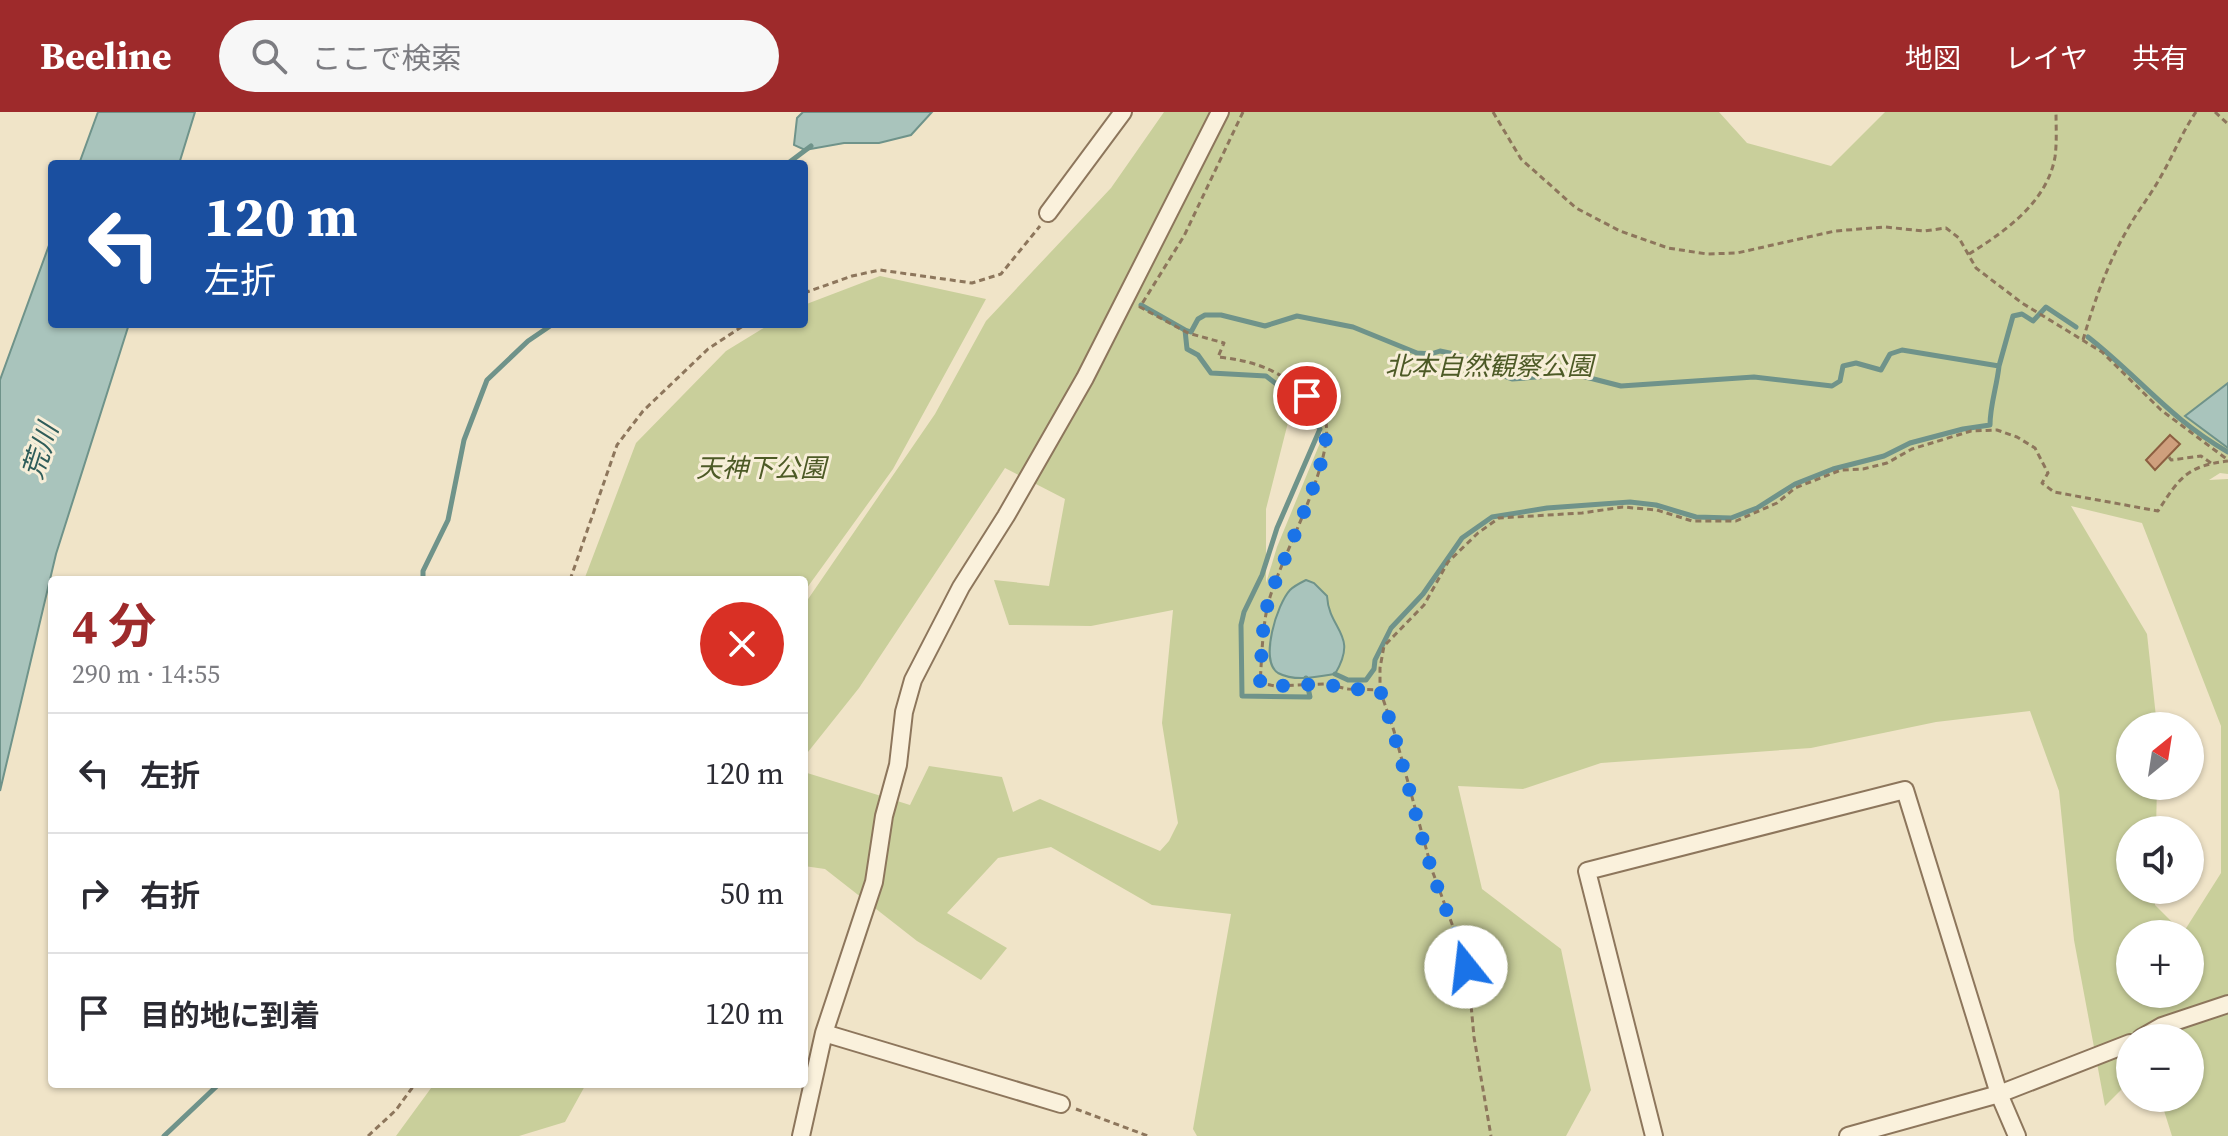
<!DOCTYPE html>
<html lang="ja">
<meta charset="utf-8">
<style>
body{margin:0;font-family:"Source Serif 4","Noto Sans JP",serif;background:#f7f7f7;color:#2b2b33;height:100vh;display:flex;flex-direction:column;font-size:30px;white-space:nowrap}
*{box-sizing:border-box;margin:0}
p{font-size:26px;color:#7c7c81}
.icon{flex:none;width:44px;height:44px;fill:none;stroke:currentColor;stroke-width:2;stroke-linecap:round;stroke-linejoin:round}
.map{position:relative;flex:1;overflow:hidden}
.side{position:absolute;left:48px;top:464px;width:760px;height:512px;display:flex;flex-direction:column;background:#fff;border-radius:8px;box-shadow:0 2px 6px #0004}
.side>*{flex:none}
.guide{position:absolute;left:48px;top:48px;width:760px;height:168px;border-radius:8px;box-shadow:0 2px 6px #0004;background:#1a4fa0;color:#fff;overflow:hidden}
.needle{width:52px;rotate:30deg}
.buttons{position:absolute;left:2116px;top:600px;display:grid;gap:16px}
.buttons a{display:grid;place-items:center;width:88px;height:88px;border-radius:50%;background:#fff;box-shadow:0 2px 6px #0004;font-size:40px}
.pin{position:absolute;display:grid;place-items:center;width:68px;height:68px;color:#fff;margin:-34px;border:4px solid #fff;border-radius:50%;box-shadow:0 2px 8px #0007}
.me{position:absolute;width:88px;margin:-44px;rotate:344deg;stroke-linejoin:round;filter:drop-shadow(0 0 6px #0008)}
.turn{display:flex;align-items:center;gap:28px;height:168px;padding:0 24px;font-size:36px}
.turn .icon{width:104px;height:104px;stroke-width:2.5}
.turn b{display:block;font-size:56px;line-height:68px}
.round{display:grid;place-items:center;flex:none;width:84px;height:84px;border-radius:42px;background:#f7f7f7}
.head{display:flex;align-items:center;justify-content:space-between;height:136px;padding:0 24px}
h1{font-size:48px;font-weight:700;line-height:60px;color:#9e2a2b}
ul{padding:0;list-style:none}
li{display:flex;align-items:center;gap:24px;height:120px;padding:0 24px;border-top:2px solid #e1e1e2}
li div{flex:1}
li b{display:block;font-size:30px}
li em{font-style:normal}
header{display:flex;align-items:center;gap:48px;box-sizing:border-box;height:112px;padding:0 40px;background:#9e2a2b;color:#fff}
header strong{font-size:38px}
nav{display:flex;gap:44px;margin-inline-start:auto;font-size:28px}
.search{width:560px;height:72px;background:#f7f7f7;display:flex;align-items:center;gap:20px;box-sizing:border-box;padding:0 28px;border-radius:44px;color:#7c7c81;font-size:30px}
.map>svg:first-child{display:block}
</style>
<header>
<strong>Beeline</strong>
<div class="search"><svg class="icon" aria-label="search" viewBox="0 0 24 24"><circle cx="10" cy="10" r="6"/><path d="M15 15l6 6"/></svg>ここで検索</div>
<nav><a>地図</a><a>レイヤ</a><a>共有</a></nav>
</header>
<div class="map">
<svg width="2228" height="1024" viewBox="0 0 2228 1024">
<rect width="100%" height="100%" fill="#f0e4c8"/>
<path fill="#c9cf9b" fill-rule="evenodd" d="M1164 0H1719L1747 31 1831 54 1885 0H2228V362L2220 361 2209 368 2228 367V1024H2172L2160 986H2190V926H2130V969L2105 994 2074 828 2059 679 2030 599 1936 610 1811 636 1601 651 1523 677 1458 674 1482 777 1561 837 1591 978 1566 1024H1197L1193 1017 1231 802 1152 793 1051 735 998 746 947 801 1007 836 981 868 917 829 825 757 804 754V660L910 693 929 654 1002 665 1013 700 1040 687 1160 739 1169 729 1178 711 1162 611 1173 498 1091 514 1009 513 994 468 1049 474 1065 387 1005 356 859 576 804 645V493L935 302 986 209 1111 76ZM1296 279 1322 309V326L1277 435 1266 471V397ZM2071 394 2142 411 2221 614V761L2183 821 2155 793V778H2130V718H2156L2157 674H2130V614H2157L2147 522ZM2130 822H2190V882H2130Z
M880 164 986 187 893 357 804 480V468H584L636 331 726 239 770 212H804V193Z
M434 972H586L565 1010 519 1024H396Z"/>
<path fill="#a9c4bc" stroke="#6f938a" stroke-width="2" d="M98 0H195L179 52H79Z
M803 0H932L911 23 879 31H844L805 38 794 33 797 6Z
M52 125V212H129L56 442 0 679V268Z
M2228 271V336L2185 304Z
M1306 468 1314 471 1327 484C1329 519 1359 522 1335 562 1317 565 1295 570 1278 561 1259 549 1277 492 1290 478 1294 474 1300 471 1306 468Z"/>
<g fill="none" stroke-linecap="round" stroke-linejoin="round">
<path stroke="#6f938a" stroke-width="5" d="M787 52 811 34
M1141 193 1185 218 1187 237 1198 243 1211 261 1266 264 1296 287 1320 317 1277 416 1262 463 1244 500 1241 513 1242 584 1310 585 1306 566
M1185 218 1191 220 1198 207 1205 203H1221L1265 214 1297 204 1353 215 1417 241 1431 242 1440 239 1459 243 1493 260 1512 267 1574 262 1621 274 1754 265 1832 274 1840 269 1843 254 1856 251 1881 258 1890 242 1902 238 1999 254 2013 204 2022 202 2033 209 2046 195 2076 215
M2088 225C2138 264 2171 308 2228 340
M423 468V459L448 408 464 328 487 268 528 229 553 212
M1335 562 1348 568H1366L1374 557 1375 548 1391 516 1423 482 1462 426 1492 405 1547 396 1630 390 1656 393 1696 405 1731 406 1757 396 1795 372 1833 357 1884 344 1910 331 1963 317 1990 313C1990 293 1997 274 1999 254
M164 1024 219 972"/>
</g>
<path fill="#cf9f7d" stroke="#8d5f41" stroke-width="2" d="M2170 323 2180 332 2155 358 2146 348Z"/>
<g fill="none" stroke-linecap="round" stroke-linejoin="round">
<g stroke="#8d765c" stroke-width="20">
<path id="minor" d="M1048 101 1123 0
M824 921 1061 992
M2141 926 2162 914 2228 892
M801 1024 824 921 874 770 884 704 898 653 904 600 913 568 961 475 1006 404 1085 266 1220 0
M1654 1024 1587 759 1905 678 1999 982 2017 1024
M1848 1024 1999 982 2130 931"/>
</g>
<path stroke="#8d765c" stroke-width="3" stroke-dasharray="6 4" stroke-linecap="butt" d="M1243 0 1184 124 1140 195 1188 221 1224 231 1218 245C1250 248 1277 257 1302 279 1310 286 1321 295 1325 307 1337 346 1279 448 1268 492 1262 518 1262 545 1260 571L1275 574 1325 572 1348 577 1380 578V556L1384 534 1424 493 1448 450 1478 421 1499 406 1582 401 1623 395 1657 398 1692 409H1736L1777 391 1795 376 1841 358 1863 357 1887 351 1912 337 1971 319 1997 318 2017 325 2035 336 2048 361 2042 371 2054 380 2158 399C2180 365 2187 354 2228 349
M1493 0 1521 47 1576 96 1620 119 1668 136 1707 142 1737 141 1835 119 1885 115 1924 119 1946 116 1959 126 1976 156 2022 191 2102 240 2161 298 2228 348
M2215 0 2228 12
M1969 142C2006 119 2047 90 2055 45 2057 30 2056 15 2056 0
M804 181 852 164 880 158 972 171 1001 162 1040 114
M2083 228C2094 190 2107 153 2127 118 2137 100 2150 84 2160 66 2173 44 2182 20 2196 0
M2169 345 2171 348 2201 344 2211 351
M570 468 617 333 643 299 708 237 746 212
M1380 578 1394 619 1432 758 1462 839 1469 871 1474 925 1491 1024
M1076 997 1148 1024
M368 1024 396 998 415 972"/>
<use href="#minor" stroke="#faf1dc" stroke-width="16"/>
</g>
<g fill="none" stroke-linecap="round" stroke-linejoin="round">
<path stroke="#1a73e8" stroke-width="14" stroke-dasharray="0 25.2" d="M1307 284C1314 291 1323 298 1325 308 1335 346 1280 449 1268 491 1261 517 1262 544 1260 571L1275 574 1325 572 1348 577 1380 578C1400 636 1413 697 1431 756 1441 789 1457 820 1466 855"/>
</g>
<g text-anchor="middle" stroke-width="6" stroke-linejoin="round" paint-order="stroke">
<g font-size="26" font-style="italic" fill="#4d5a26" stroke="#f7eed8">
<text x="1489" y="263">北本自然観察公園</text>
<text x="761" y="365">天神下公園</text>
</g>
<g font-size="28" font-style="italic" fill="#2f5d5a" stroke="#f7eed8">
<text transform="translate(40 339) rotate(-72)" y="10">荒川</text>
</g>
</g>
</svg>
<div class="buttons">
<a><svg class="needle" viewBox="-14 -14 28 28"><path d="M0-13l5 13h-10z" fill="#e53935"/><path d="M0 13l5-13h-10z" fill="#7c7c81"/></svg></a>
<a><svg class="icon" aria-label="sound" viewBox="0 0 24 24"><path d="M4 9h4l5-4v14l-5-4H4zM17 9q2 3 0 6"/></svg></a>
<a>+</a>
<a>−</a>
</div>
<div class="pin" style="left:1307px;top:284px;background:#d93025"><svg class="icon" aria-label="arrive" viewBox="0 0 24 24"><path d="M6 21V4h12l-3 4 3 4H6"/></svg></div>
<svg class="me" style="left:1466px;top:855px" viewBox="-20 -20 40 40"><circle r="19" fill="#fff"/><path d="M0-13L10 11 0 6-10 11z" fill="#1a73e8"/></svg>
<div class="guide">
<div class="turn"><svg class="icon" aria-label="left" viewBox="0 0 24 24"><path d="M17 20v-9H6M10 6l-5 5 5 5"/></svg><div><b>120 m</b>左折</div></div>
</div>
<section class="side">
<div class="head"><div><h1>4 分</h1><p>290 m · 14:55</p></div><a class="round" style="background:#d93025;color:#fff"><svg class="icon" aria-label="close" viewBox="0 0 24 24"><path d="M6 6l12 12M18 6L6 18"/></svg></a></div>
<ul>
<li><svg class="icon" aria-label="left" viewBox="0 0 24 24"><path d="M17 20v-9H6M10 6l-5 5 5 5"/></svg><div><b>左折</b></div><em>120 m</em></li>
<li><svg class="icon" aria-label="right" viewBox="0 0 24 24"><path d="M7 20v-9h11M14 6l5 5-5 5"/></svg><div><b>右折</b></div><em>50 m</em></li>
<li><svg class="icon" aria-label="arrive" viewBox="0 0 24 24"><path d="M6 21V4h12l-3 4 3 4H6"/></svg><div><b>目的地に到着</b></div><em>120 m</em></li>
</ul>
</section>
</div>
